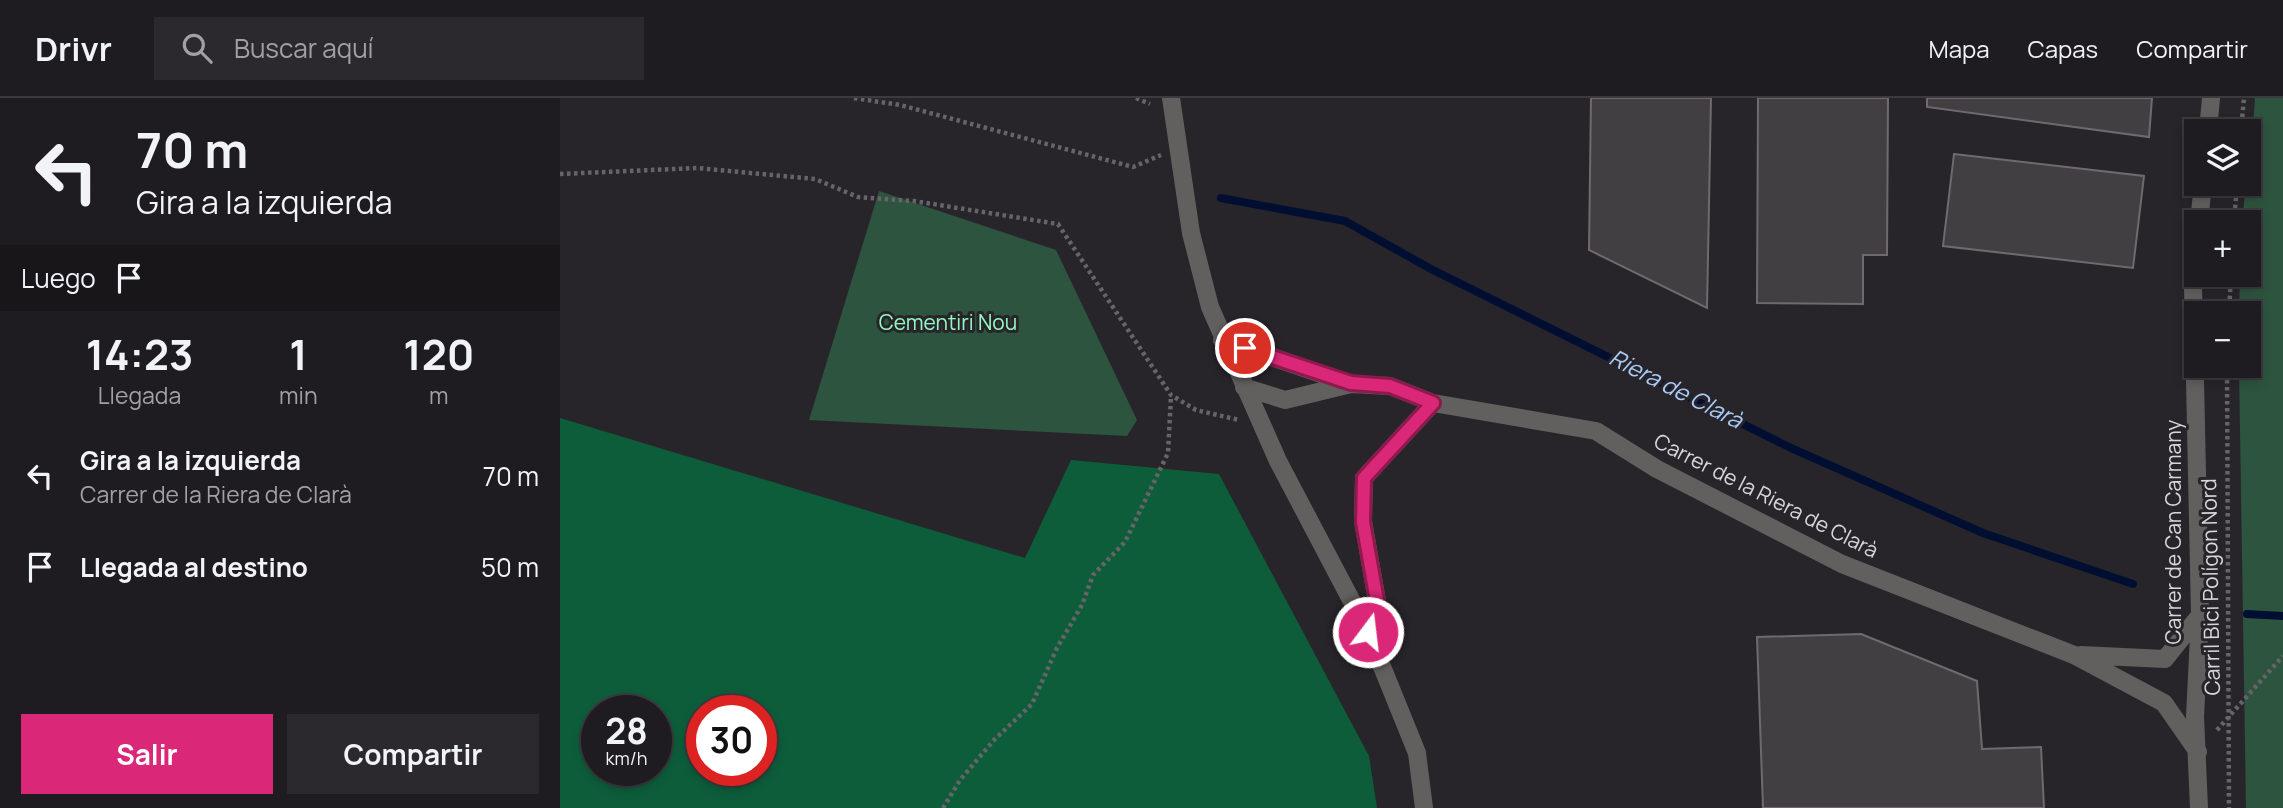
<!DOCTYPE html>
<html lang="es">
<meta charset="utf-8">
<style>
body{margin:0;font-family:Manrope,sans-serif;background:#2b292d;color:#f1f3f6;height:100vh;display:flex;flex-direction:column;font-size:26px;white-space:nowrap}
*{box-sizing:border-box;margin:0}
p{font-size:23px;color:#a1a1a5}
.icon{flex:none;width:38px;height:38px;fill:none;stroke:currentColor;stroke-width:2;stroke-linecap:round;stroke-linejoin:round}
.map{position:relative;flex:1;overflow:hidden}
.sheet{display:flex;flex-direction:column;background:#1e1c20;width:560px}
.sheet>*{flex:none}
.hud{background:#1e1c20;color:#f1f3f6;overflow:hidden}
.fabs{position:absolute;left:1624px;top:21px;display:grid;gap:14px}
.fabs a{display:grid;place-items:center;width:77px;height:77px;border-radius:0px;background:#1e1c20;box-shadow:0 4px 10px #0003,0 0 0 2px #3c3a3e;font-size:35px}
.speed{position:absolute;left:21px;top:597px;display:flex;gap:14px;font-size:35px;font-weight:700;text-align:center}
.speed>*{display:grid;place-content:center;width:91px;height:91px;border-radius:50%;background:#1e1c20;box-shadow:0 4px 10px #0003,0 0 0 2px #3c3a3e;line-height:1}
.speed small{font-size:18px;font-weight:400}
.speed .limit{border:10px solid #d22;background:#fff;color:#111}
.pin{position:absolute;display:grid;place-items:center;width:60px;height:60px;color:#fff;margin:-30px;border:4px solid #fff;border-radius:50%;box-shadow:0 2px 7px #0007}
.me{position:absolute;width:77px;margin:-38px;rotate:15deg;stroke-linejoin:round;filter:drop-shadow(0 0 5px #0008)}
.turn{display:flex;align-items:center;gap:24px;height:147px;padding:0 21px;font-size:32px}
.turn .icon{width:91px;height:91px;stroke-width:2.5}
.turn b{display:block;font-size:49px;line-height:60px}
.then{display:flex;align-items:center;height:66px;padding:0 21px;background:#0003;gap:14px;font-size:26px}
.eta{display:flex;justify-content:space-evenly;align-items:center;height:119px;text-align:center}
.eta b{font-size:42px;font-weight:700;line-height:49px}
.cta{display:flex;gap:14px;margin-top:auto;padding:14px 21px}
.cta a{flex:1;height:80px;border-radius:0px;background:#db2777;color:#fff;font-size:28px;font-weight:700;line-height:80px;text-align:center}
.cta a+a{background:#2b292d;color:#f1f3f6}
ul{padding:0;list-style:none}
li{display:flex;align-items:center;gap:21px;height:91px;padding:0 21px}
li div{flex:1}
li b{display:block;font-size:26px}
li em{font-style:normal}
header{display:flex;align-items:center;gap:42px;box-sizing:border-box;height:98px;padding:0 35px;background:#1e1c20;border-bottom:2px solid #3c3a3e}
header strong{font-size:33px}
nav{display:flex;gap:38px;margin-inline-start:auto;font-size:24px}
.search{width:490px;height:63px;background:#2b292d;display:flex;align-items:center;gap:18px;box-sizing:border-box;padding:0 24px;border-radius:0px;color:#a1a1a5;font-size:26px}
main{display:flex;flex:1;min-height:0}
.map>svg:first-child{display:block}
</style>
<header>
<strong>Drivr</strong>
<div class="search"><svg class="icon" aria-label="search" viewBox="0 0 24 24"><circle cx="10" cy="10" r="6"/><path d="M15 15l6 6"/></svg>Buscar aquí</div>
<nav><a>Mapa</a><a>Capas</a><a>Compartir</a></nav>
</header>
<main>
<section class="sheet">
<div class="hud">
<div class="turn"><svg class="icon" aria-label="left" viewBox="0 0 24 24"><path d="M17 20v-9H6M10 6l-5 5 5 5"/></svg><div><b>70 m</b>Gira a la izquierda</div></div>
<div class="then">Luego<svg class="icon" aria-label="arrive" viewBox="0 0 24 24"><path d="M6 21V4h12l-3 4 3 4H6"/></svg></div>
</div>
<div class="eta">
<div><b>14:23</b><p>Llegada</p></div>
<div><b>1</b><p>min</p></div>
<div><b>120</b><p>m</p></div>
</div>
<ul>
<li><svg class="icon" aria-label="left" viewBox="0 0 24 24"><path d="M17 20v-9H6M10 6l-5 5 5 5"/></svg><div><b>Gira a la izquierda</b><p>Carrer de la Riera de Clarà</p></div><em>70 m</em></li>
<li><svg class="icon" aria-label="arrive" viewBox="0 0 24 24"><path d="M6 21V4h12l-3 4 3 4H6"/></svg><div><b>Llegada al destino</b></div><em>50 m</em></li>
</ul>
<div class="cta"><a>Salir</a><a>Compartir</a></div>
</section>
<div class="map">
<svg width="1723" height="710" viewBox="0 0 1723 710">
<rect width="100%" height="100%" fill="#28252a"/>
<path fill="#2d543f" d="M1695 0H1723V710H1686L1679 268H1689V215H1679L1680 177H1689V124H1682L1686 86H1689Z
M319 93 496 152 577 322 567 338 249 322Z"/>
<path fill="#0d5d3b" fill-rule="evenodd" d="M0 320 465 460 511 362 659 376 809 658 817 710H0ZM37 612H96V672H37ZM142 612H201V672H142Z"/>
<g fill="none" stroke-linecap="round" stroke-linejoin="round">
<path stroke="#000f31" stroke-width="8" d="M661 100 785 123 871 171 1231 350 1423 435 1573 486
M1687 516 1723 518"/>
</g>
<path fill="#423f43" stroke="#6e6a70" stroke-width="2" d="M1031 0H1151L1147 210 1029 152Z
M1198 0H1328L1327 157H1303V206L1197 205Z
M1367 0H1592L1589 39 1367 9Z
M1394 56 1584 78 1573 170 1383 148Z
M1301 536 1417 583 1422 651 1481 649 1484 710H1203L1197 539Z"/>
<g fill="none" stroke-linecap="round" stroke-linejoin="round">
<path stroke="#666468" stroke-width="4.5" stroke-dasharray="3.5 3.5" stroke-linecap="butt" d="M294 0 340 7 573 69 601 57
M576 0 590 6
M1681 33 1684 0
M0 76 137 70 255 81 298 99 354 103 498 126 611 297 636 312 679 322
M1674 124 1677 86
M1669 215 1671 177
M1667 268 1669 710
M1657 632 1723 558
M383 710 400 682 434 642 472 606 497 550 522 507 533 477 565 444 608 355 611 298"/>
<path stroke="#62605e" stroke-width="18" d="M611 0 631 135 650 209 718 363 808 534 857 655 864 710
M1648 33 1651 0
M1639 124 1643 86
M1636 158 1633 187 1640 517 1635 619 1639 710
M662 242 791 286 830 288 873 305 1036 333 1097 371 1282 466 1514 557 1604 605 1638 654
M684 289 725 302 791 286
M808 534 817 503 803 423 804 380 873 305
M1521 557 1605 561 1640 517"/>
</g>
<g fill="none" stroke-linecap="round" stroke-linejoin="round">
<g stroke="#8e194d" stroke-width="18">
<path id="route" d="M685 250 791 285 830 288 873 305 804 380 803 424 817 503 808 534"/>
</g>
<use href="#route" stroke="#db2777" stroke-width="12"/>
</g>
<g text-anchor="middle" stroke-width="6" stroke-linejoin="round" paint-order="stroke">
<g font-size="21" fill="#92f7c0" stroke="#28252a">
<text x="388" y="232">Cementiri Nou</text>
</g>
<g font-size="21" fill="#d8d6d9" stroke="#28252a">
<text transform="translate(1206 398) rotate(27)" y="7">Carrer de la Riera de Clarà</text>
<text transform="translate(1614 434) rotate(-90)" y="7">Carrer de Can Carmany</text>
<text transform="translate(1651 489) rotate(-91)" y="7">Carril Bici Polígon Nord</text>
</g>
<g font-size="23" font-style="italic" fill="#aacbf8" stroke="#28252a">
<text transform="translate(1116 291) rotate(27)" y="8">Riera de Clarà</text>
</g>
</g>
</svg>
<div class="fabs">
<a><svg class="icon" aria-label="layers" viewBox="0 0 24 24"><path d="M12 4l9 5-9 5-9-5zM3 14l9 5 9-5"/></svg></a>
<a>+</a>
<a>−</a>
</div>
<div class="speed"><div>28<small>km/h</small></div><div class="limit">30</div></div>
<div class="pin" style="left:685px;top:250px;background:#d93025"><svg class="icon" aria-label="arrive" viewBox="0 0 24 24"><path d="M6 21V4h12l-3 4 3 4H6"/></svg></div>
<svg class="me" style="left:808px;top:534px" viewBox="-20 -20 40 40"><circle r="17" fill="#db2777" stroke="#fff" stroke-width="3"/><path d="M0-11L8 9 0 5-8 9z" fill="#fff"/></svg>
</div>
</main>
